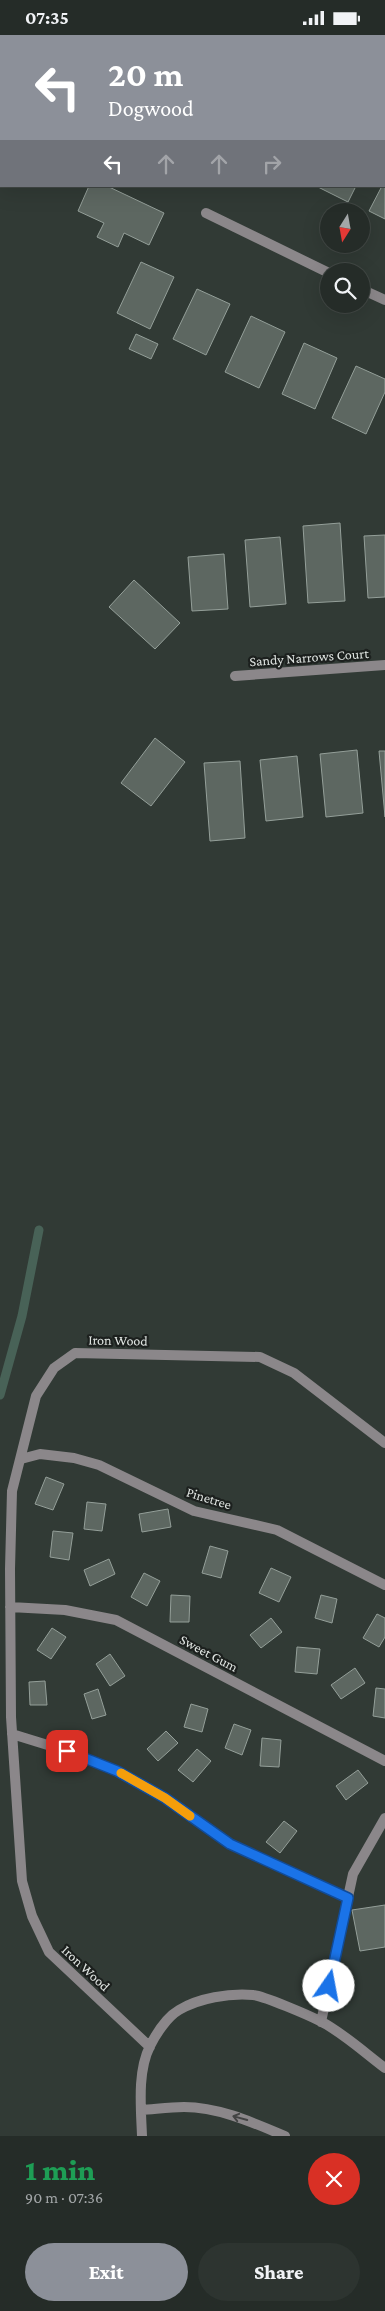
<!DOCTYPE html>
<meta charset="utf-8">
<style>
body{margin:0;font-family:"Crimson Pro",serif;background:#2d3430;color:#f1f3f6;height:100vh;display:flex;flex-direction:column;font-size:19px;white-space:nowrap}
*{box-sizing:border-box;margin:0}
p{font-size:16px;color:#a3a7a8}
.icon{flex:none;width:28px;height:28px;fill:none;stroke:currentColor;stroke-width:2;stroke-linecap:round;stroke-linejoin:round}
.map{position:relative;height:2101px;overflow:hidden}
.side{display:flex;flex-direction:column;background:#252c28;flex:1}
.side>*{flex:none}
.guide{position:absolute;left:0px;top:0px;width:385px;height:152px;box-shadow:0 5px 20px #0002,0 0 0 1px #424845;background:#8c9099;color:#fff;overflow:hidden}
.needle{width:32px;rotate:191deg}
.buttons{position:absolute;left:320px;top:168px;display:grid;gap:10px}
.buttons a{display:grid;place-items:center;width:50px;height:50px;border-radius:50%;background:#252c28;box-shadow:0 5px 20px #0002,0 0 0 1px #424845;font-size:25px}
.pin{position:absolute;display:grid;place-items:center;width:42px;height:42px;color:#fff;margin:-21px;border-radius:10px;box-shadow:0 2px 8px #0006}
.me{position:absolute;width:55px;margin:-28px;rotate:12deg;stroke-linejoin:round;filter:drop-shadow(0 0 4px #0008)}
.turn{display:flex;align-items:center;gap:18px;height:105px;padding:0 25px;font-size:22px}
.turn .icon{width:65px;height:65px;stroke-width:2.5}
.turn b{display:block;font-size:35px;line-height:42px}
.lanes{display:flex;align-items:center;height:48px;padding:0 25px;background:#0003;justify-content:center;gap:25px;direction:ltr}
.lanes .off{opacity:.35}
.round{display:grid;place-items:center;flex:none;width:52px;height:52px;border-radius:26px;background:#2d3430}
.summary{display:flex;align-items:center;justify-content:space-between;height:85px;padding:0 25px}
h1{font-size:30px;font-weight:800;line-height:38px;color:#1e9e55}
.cta{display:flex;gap:10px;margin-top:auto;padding:10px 25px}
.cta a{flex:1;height:58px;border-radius:30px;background:#8c9099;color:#fff;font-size:20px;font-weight:800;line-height:58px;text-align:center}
.cta a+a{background:#2d3430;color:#f1f3f6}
.status{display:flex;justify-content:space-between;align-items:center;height:35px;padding:0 25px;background:#252c28;direction:ltr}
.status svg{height:14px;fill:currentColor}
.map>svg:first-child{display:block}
</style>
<div class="status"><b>07:35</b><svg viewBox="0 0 49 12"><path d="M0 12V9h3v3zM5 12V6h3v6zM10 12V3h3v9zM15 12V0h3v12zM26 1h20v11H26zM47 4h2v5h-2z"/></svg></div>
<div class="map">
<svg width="385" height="2101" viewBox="0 0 385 2101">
<rect width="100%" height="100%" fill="#313a35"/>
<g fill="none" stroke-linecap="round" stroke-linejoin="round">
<path stroke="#486257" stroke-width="9" d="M0 1360 22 1281 39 1195"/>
</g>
<path fill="#5d6761" stroke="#949f99" d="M323 0H362L323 1Z
M385 144V184L369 176 382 151H384Z
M89 151H107L164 178 149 210 124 198 118 212 97 202 104 188 78 176Z
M316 151H356L348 167Z
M141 227 174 242 150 294 117 278Z
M197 254 230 269 206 320 173 304Z
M251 281 285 297 259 353 225 337Z
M136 299 158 309 151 324 129 314Z
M304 308 337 323 315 374 282 359Z
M356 331 385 344V357L366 399 332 383Z
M340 488 345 566 308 568 303 491Z
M385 500V562L368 563 364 501Z
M280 502 286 569 250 572 245 505Z
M224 519 228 574 192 576 188 522Z
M134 545 180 588 155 614 109 572Z
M155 703 185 727 151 771 121 748Z
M357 715 363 778 326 782 320 719Z
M379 716H385V782Z
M297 721 303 782 266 786 260 725Z
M240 726 245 803 210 806 204 728Z
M46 1442 64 1449 53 1475 35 1469Z
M87 1467 106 1469 102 1496 84 1494Z
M168 1474 171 1492 142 1497 139 1479Z
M53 1496 73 1498 69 1525 50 1522Z
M210 1511 228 1516 221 1543 202 1538Z
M109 1524 115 1539 90 1551 84 1535Z
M271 1533 291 1542 279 1567 259 1558Z
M144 1538 160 1546 147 1571 131 1562Z
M171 1560 190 1561 189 1587H170Z
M321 1560 337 1564 332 1588 315 1583Z
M377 1579 385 1583V1602L379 1612 363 1603Z
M271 1583 282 1597 261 1613 250 1600Z
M52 1593 66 1602 51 1624 37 1615Z
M297 1612 320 1614 317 1639 295 1637Z
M110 1619 125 1641 110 1651 96 1629Z
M355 1633 365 1648 341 1664 331 1650Z
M45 1646 47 1670H30L29 1647Z
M376 1653 385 1654V1683L373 1681Z
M98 1654 106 1680 92 1684 84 1659Z
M191 1669 208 1674 202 1697 184 1692Z
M234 1689 251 1695 242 1720 225 1713Z
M166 1696 178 1708 158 1726 147 1714Z
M262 1703 281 1705 279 1732 260 1731Z
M197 1714 211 1726 193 1747 178 1735Z
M358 1735 368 1748 346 1765 336 1751Z
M284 1786 297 1796 280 1818 266 1807Z
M385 1870V1912L360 1916 352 1875Z"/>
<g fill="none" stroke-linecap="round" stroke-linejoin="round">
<path stroke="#8b878a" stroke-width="10" d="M206 178 329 238
M361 254 385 265
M235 641 385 630
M21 1424 40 1419 74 1423 99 1430 194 1476 277 1495 385 1550
M10 1572 65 1575 116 1585 385 1726
M12 1699 67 1716 117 1736 165 1763 230 1809 348 1863
M321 1987 353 1839 385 1783
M150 2012 49 1917 32 1881 22 1846 11 1682 10 1534 12 1456 36 1361 54 1333 75 1318 260 1322 294 1338 385 1408
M141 2075C156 2074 170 2072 184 2072 219 2072 254 2088 285 2101
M142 2101C141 2073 137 2037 150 2011 156 1999 167 1982 179 1975 199 1963 229 1958 253 1960 264 1961 308 1980 320 1986 342 1997 365 2018 385 2033"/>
</g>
<defs><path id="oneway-shaft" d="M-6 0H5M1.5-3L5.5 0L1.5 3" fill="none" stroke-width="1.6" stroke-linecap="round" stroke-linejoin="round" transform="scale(1.25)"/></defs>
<use stroke="#434444" href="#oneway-shaft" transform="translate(240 2083) rotate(-165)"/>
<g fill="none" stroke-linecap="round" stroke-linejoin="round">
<g stroke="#114b97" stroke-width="12">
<path id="route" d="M67 1716 117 1736 165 1763 230 1809 348 1863 329 1951"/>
</g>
<use href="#route" stroke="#1a73e8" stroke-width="9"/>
<path stroke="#f59e0b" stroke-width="9" d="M121 1738 165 1763 190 1781"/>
</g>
<g text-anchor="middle" stroke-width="4.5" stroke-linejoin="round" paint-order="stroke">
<g font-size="14" fill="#e0e5e2" stroke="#1c201e">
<text transform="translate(309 622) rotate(-4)" y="5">Sandy Narrows Court</text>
<text transform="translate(118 1305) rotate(1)" y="5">Iron Wood</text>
<text transform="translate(209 1463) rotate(17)" y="5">Pinetree</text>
<text transform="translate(209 1618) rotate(28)" y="5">Sweet Gum</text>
<text transform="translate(86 1933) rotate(43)" y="5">Iron Wood</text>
</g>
</g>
</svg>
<div class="buttons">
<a><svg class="needle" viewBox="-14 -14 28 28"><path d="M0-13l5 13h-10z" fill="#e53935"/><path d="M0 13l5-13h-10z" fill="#a3a7a8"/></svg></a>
<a><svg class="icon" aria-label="search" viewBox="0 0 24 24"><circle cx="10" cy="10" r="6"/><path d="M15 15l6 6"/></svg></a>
</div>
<div class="pin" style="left:67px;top:1716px;background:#d93025"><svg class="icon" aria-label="arrive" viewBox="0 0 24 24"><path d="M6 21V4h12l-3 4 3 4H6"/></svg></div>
<svg class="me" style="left:329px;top:1951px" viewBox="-20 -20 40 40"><circle r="19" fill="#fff"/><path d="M0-13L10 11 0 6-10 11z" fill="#1a73e8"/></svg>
<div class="guide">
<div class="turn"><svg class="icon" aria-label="left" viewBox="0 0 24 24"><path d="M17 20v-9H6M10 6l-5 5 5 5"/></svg><div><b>20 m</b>Dogwood</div></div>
<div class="lanes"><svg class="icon" aria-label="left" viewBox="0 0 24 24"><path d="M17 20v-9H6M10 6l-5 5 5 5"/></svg><svg class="icon off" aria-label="ahead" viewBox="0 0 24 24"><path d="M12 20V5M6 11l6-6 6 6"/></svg><svg class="icon off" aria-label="ahead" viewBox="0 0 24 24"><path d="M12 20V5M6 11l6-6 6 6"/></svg><svg class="icon off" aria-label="right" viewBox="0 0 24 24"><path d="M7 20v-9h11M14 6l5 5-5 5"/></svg></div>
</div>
</div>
<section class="side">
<div class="summary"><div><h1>1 min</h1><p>90 m · 07:36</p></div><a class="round" style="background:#d93025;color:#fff"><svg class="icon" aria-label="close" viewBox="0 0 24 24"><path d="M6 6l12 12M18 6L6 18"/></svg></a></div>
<div class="cta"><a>Exit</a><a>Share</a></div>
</section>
